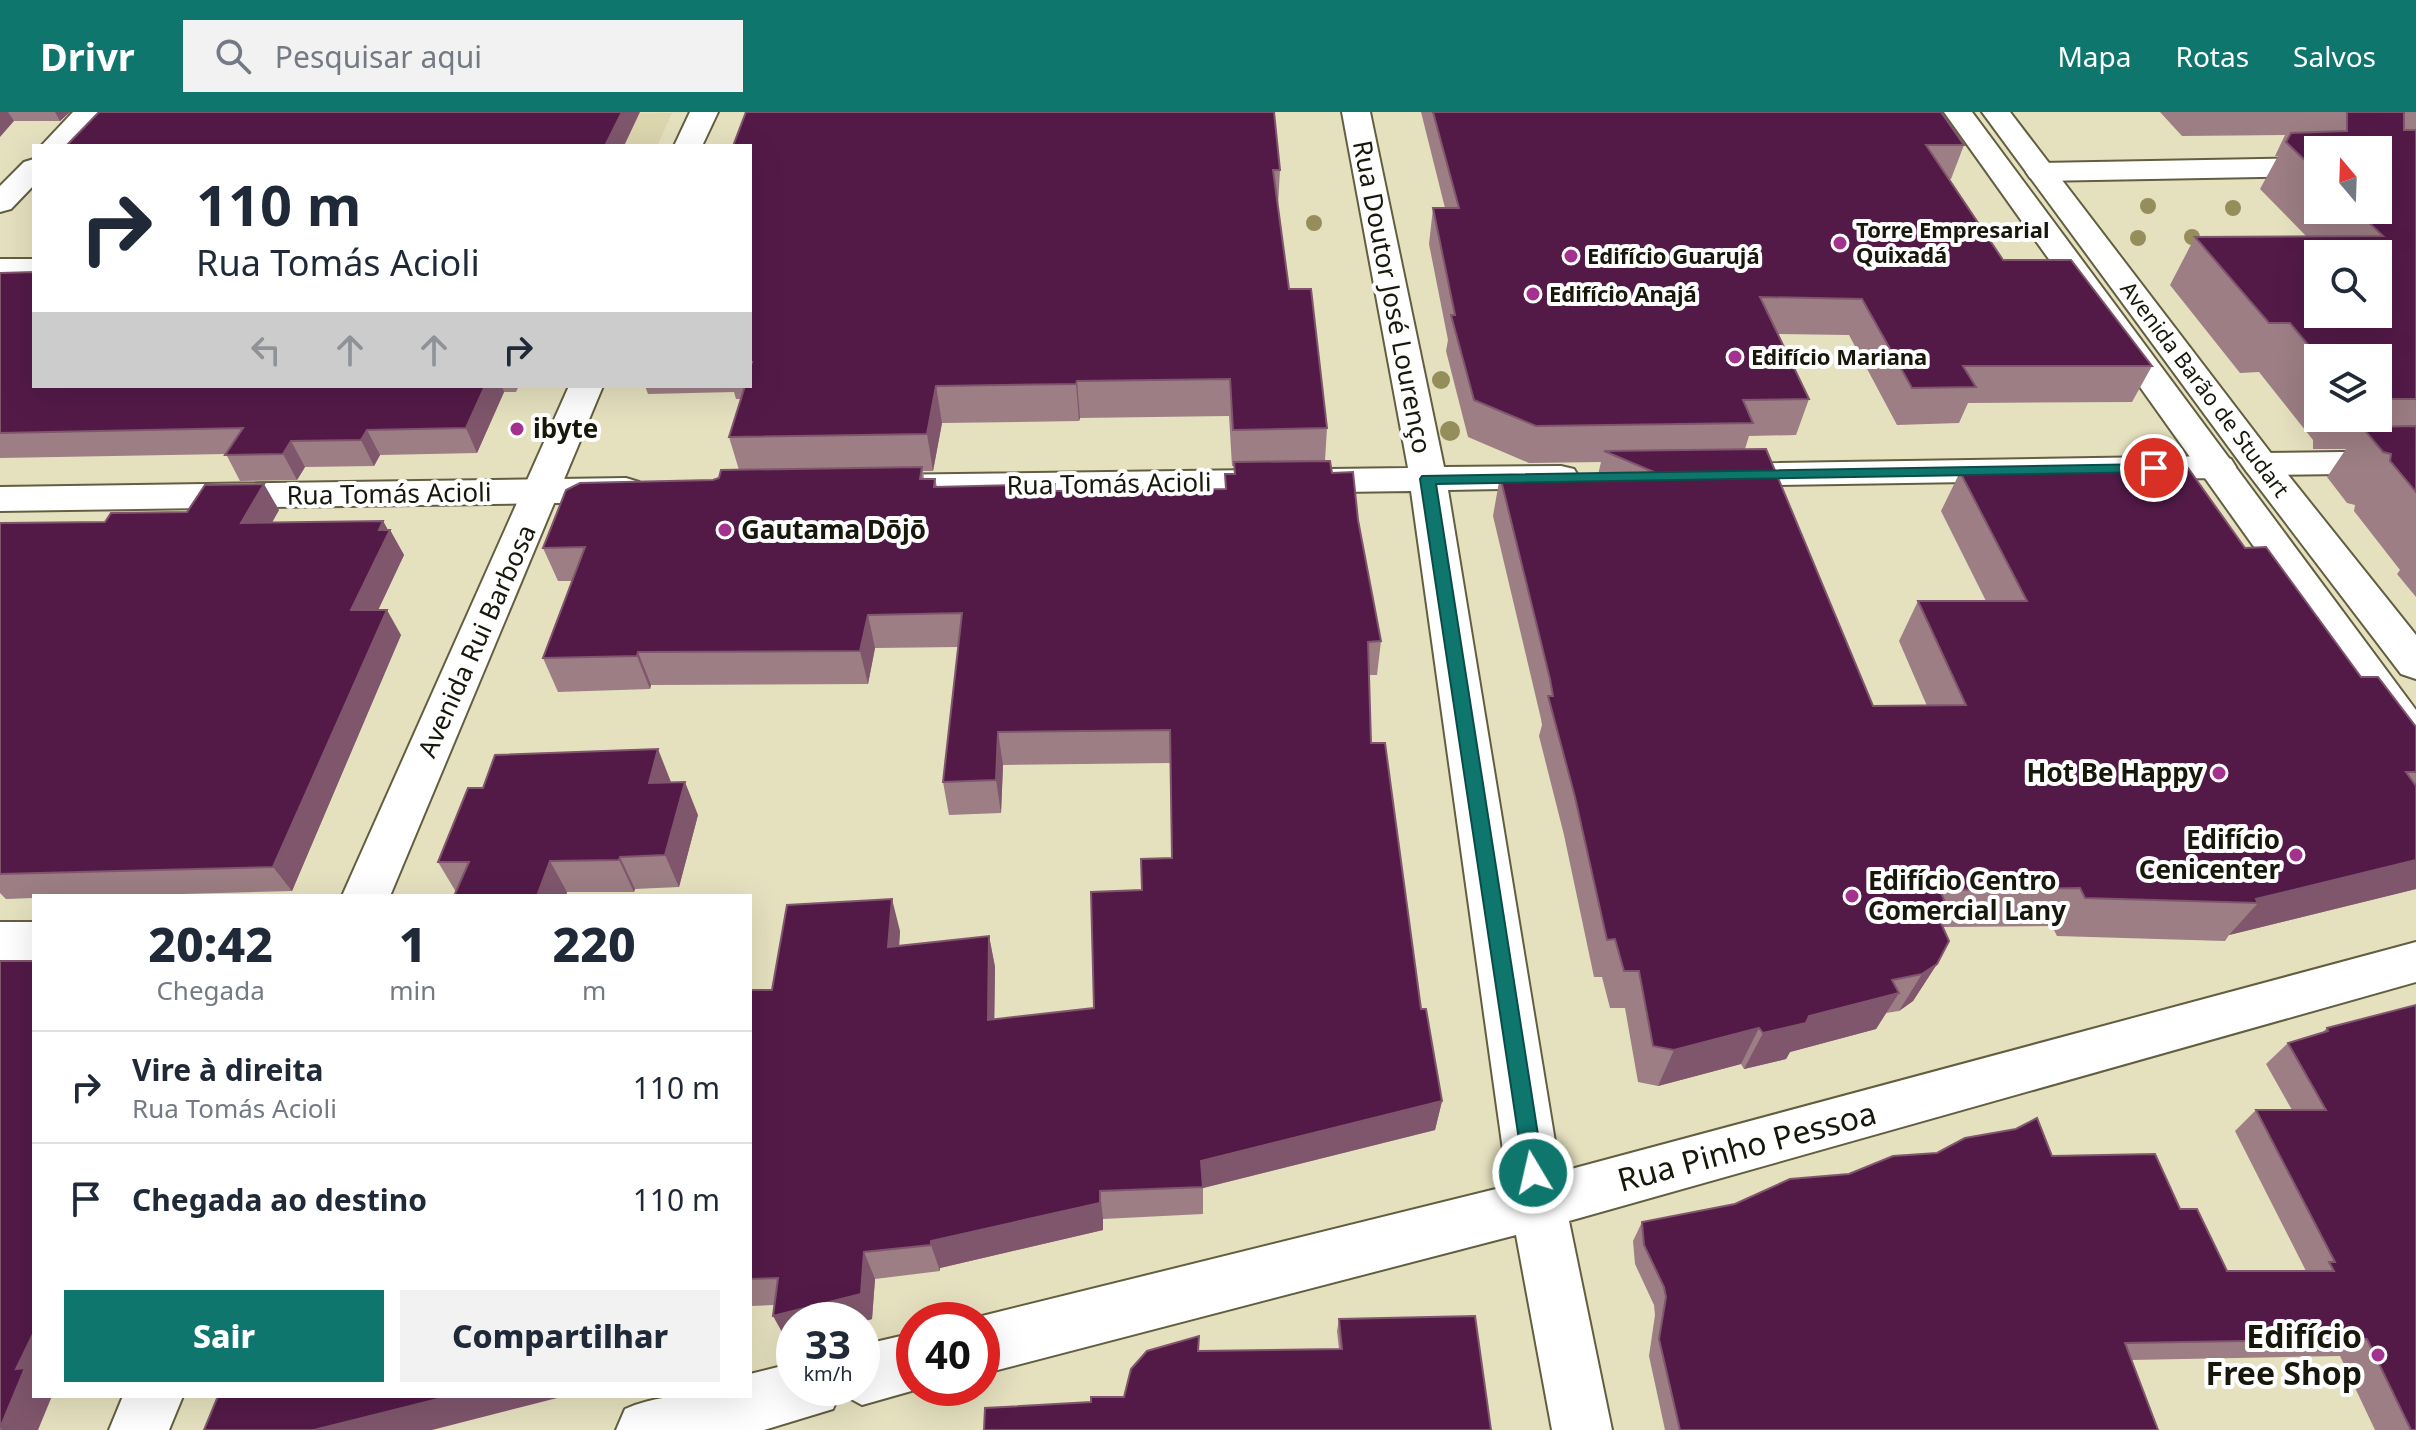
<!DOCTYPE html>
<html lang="pt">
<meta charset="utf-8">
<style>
body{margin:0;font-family:"Noto Sans",sans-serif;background:#f2f2f3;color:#1f2937;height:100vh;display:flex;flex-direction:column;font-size:30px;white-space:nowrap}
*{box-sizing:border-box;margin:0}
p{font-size:26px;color:#747a83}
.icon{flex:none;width:44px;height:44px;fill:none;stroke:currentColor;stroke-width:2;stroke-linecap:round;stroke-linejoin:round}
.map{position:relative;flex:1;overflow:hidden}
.drawer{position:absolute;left:32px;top:782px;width:720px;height:504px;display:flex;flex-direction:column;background:#fff;border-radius:0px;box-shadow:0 8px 32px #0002}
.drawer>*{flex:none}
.top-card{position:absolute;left:32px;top:32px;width:720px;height:244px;border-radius:0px;box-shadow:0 8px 32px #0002;background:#fff;color:#1f2937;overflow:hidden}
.needle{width:52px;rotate:341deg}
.controls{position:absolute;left:2304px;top:24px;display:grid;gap:16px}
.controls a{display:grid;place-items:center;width:88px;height:88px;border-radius:0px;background:#fff;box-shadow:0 8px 32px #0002;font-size:40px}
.speed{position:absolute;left:776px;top:1190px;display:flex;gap:16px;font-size:40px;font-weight:700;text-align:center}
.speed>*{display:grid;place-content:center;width:104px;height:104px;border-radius:50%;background:#fff;box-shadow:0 8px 32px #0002;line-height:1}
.speed small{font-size:20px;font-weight:400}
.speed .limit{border:12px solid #d22;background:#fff;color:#111}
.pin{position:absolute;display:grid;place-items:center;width:68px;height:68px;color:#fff;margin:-34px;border:4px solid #fff;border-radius:50%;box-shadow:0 2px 8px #0007}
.me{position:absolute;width:88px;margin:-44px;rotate:351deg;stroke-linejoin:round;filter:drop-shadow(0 0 6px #0008)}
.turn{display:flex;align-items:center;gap:28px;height:168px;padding:0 32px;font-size:36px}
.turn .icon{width:104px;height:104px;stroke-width:2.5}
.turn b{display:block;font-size:56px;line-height:68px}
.lanes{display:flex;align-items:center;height:76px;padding:0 32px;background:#0003;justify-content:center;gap:40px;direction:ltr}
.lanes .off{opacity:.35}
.eta{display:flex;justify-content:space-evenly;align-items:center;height:136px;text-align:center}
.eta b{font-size:48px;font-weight:800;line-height:56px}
.cta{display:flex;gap:16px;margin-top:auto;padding:16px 32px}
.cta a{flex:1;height:92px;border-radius:0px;background:#0f766e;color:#fff;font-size:32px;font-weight:800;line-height:92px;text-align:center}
.cta a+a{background:#f2f2f3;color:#1f2937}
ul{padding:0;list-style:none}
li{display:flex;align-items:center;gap:24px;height:112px;padding:0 32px;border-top:2px solid #e0e1e3}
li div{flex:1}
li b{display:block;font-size:30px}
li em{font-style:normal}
header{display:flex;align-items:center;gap:48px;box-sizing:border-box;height:112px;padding:0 40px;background:#0f766e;color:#fff}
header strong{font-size:38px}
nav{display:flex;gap:44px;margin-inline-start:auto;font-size:28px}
.search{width:560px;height:72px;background:#f2f2f3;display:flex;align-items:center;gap:20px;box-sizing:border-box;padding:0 28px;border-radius:0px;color:#747a83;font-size:30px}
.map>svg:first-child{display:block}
</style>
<header>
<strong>Drivr</strong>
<div class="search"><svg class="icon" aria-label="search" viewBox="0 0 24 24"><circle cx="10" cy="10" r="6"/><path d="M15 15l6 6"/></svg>Pesquisar aqui</div>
<nav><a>Mapa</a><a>Rotas</a><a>Salvos</a></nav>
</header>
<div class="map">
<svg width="2416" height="1318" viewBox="0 0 2416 1318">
<rect width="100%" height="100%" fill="#e5e1bf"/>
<path fill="#dbd6ae" d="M672 1 657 34H433L452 4Z"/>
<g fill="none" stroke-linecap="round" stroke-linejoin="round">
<g stroke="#625e41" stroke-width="4">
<path id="minor" d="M73 0H102L71 34H41Z
M1342 0H1370L1444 355 1561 354 1574 357 1579 365 1574 373 1561 376 1448 378 1560 1060 2416 830V870L1569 1109 1612 1318H1552L1516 1123 982 1262V1208H972L982 1204 1508 1074 1411 379 878 387 865 383 860 375 865 367 878 363 1408 356Z
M2318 46V64L2040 69 2030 66 2026 60 2030 54 2040 51Z
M34 47V73L11 97 0 100V74L24 50Z
M0 147H34V165H0Z
M2416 339V361L2260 363 2247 360 2242 352 2247 344 2260 341Z
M2218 344 2231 347 2236 355 2231 363 2218 366 1718 374 1705 371 1700 363 1705 355 1718 352Z
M626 366 639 370 644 378 639 386 626 390 0 399V375Z
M0 810H34V850H0Z
M914 1221V1276H922L862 1293 840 1281 833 1297 764 1318H616L625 1297C666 1279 706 1284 750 1284V1262L794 1251V1276H862V1233Z"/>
</g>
<g stroke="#625e41" stroke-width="4">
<path id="major" d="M690 0H718L702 34H674Z
M1944 0H1972L2416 598V646L2401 641Z
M1982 0H2010L2273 344 2416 523V567L2401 562 2247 360Z
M569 274H603L390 784H342Z
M123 1284H183L169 1318H109Z"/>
</g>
<use href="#minor" fill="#fff" fill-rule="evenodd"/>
<use href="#major" fill="#fff" fill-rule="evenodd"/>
</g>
<g fill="#958e5b">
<circle cx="2148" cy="94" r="8"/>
<circle cx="2233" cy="96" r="8"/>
<circle cx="1314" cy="111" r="8"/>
<circle cx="2192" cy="125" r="8"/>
<circle cx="2138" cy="126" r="8"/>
<circle cx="1441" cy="268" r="9"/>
<circle cx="1450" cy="319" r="10"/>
</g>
<path fill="#9c7e84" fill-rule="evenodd" d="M0 0H70L60 9H14Z
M1421 0H1941L1964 33 1951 67H1949L2003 148 2152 254 2132 290 1968 291 1959 311 1897 313 1849 223 1778 222 1809 287 1796 323 1749 324 1745 337 1873 594H1927L1899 529 1918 489H1986L1941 399 1960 360 2245 436 2361 565 2416 615V777L2229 823 2225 829 2057 824 2052 814 1943 815 1937 852 1913 889 1899 899 1886 901 1876 917 1790 940 1786 947 1744 957 1741 952 1658 974 1638 970 1625 896H1610L1602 865H1594L1564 723 1539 624 1542 613 1541 607 1493 404 1500 364 1598 363 1601 350 1529 351 1468 325 1446 239 1448 228 1429 132 1433 96H1445Z
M2160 0H2416V485L2397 462 2400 458 2354 399 2355 393 2347 391 2327 365 2346 337H2313V328L2259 260 2240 261 2170 173 2195 125 2306 124 2260 77 2278 44H2275L2285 23 2182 24ZM2318 38 2378 98H2318ZM2318 246H2378V306H2318Z
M750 34 1280 58 1278 93 1289 177 1327 316 1325 349 1358 408 1381 529 1377 563H1369L1371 631 1421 897 1442 989 1435 1018 1203 1076V1102L1103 1107V1118L940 1156V1159L875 1167 872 1207 862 1210V1208L787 1229 774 1193 750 1194V878H772L900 819 899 834 989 824 995 855 994 907 1094 896 1142 778 1172 746 1171 651 1003 653 1001 701 949 703 943 670 958 535 875 536 868 572 651 573 650 577 558 580 543 546 572 469H558L543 436 739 358 729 325 741 287H736L734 280 648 282 645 274H750ZM1229 304 1232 354H1234V362H1225V377L1056 379 1055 372 937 375 935 367H924L923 359H933L942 311 1079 309 1080 306Z
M0 161 34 274H519L516 280H504L477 341 380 343 374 354 305 355 297 368 240 369 226 342 0 346Z
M279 398 272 411 383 409 388 418H390L404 443 378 498 401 523 292 779 108 784H34V786L6 787 0 781V411L105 410Z
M671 671 698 703 679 775 635 777 634 780H567L566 784H454L456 780 438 750Z
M2416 893V1318H2375L2340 1244 2131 1248 2158 1318H1665L1649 1244 1655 1203 1654 1193 1635 1152 1633 1129 1642 1110 2052 1044 2180 1097 2227 1159H2306L2235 1019 2256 998H2292L2266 952 2288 931 2322 921 2327 916Z
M1339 1207 1491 1318 1091 1290 1124 1285 1199 1239 1339 1237 1337 1219Z"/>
<path fill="#7f566c" d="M0 0H8L14 9 0 25Z
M55 0H70L60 9Z
M622 0H640L624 34H605Z
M1077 269 1080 306 1079 309 1076 272Z
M485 274H502L504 280 477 341 466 316Z
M936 274 942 311 933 359 927 322Z
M367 318 380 343 374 354 361 328Z
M291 329 305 355 297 368 283 342Z
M264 372 279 398 256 437 241 411Z
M383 409 389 420 390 418 404 443 366 524 351 498Z
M387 498 401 523 292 779 273 755Z
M868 503 875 536 868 572 860 539Z
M638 540 651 573 650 577 637 544Z
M998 620 1003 653 1001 701 996 668Z
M658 637 671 670 649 671Z
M685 670 698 703 679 775 665 743Z
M620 745 635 777 634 780 619 748Z
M2416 748V777L2229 823 2258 791 2256 787Z
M550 749 567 780 566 784H537Z
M892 787 900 819 897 866 888 835Z
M989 824 995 855 994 938 988 908Z
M1937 852 1913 889 1899 899 1922 862Z
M1899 881 1876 917 1790 940 1786 947 1744 957 1763 921 1809 904Z
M1759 916 1741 952 1658 974 1674 938Z
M1442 989 1435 1018 1203 1076 1201 1049Z
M1100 1079 1103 1107V1118L940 1156V1159L931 1133V1129Z
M864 1140 875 1167 872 1207 862 1210V1208H794V1227L787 1229 773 1204Z
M34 1220V1284H52L38 1318H0L16 1257Z
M450 1284H565L432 1318H314Z"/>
<path fill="#531a48" stroke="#7f566c" stroke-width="2" fill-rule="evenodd" d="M99 0H622L605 34H66Z
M746 0H1274L1280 58H1273L1289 177H1311L1327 316 1233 318 1230 267 1077 269 1076 272 936 274 927 322 729 325 745 274H750V256L752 250H750V34H733Z
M1433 0H1941L1964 33H1926L2003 148H2071L2152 254H1963L1976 275 1912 276 1862 187 1760 185 1809 287 1743 288 1753 311 1536 314 1474 288 1451 203H1455L1433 96H1459Z
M2347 0H2404V18H2416V287H2378V246H2319L2290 211H2269L2195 125 2383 124 2356 98H2378V38H2318V61L2286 30 2291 21 2347 19ZM2318 142H2378V202H2318Z
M34 160V274H485L466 316 367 318 361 328 291 329 283 342 225 343 243 316 0 321V161Z
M2416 314V380L2390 349 2391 342 2383 340 2362 315Z
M1766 337 1873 594 1966 593 1918 489H2027L1960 360 2188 356 2245 436 2266 435 2361 565H2378L2416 615V660H2406L2416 674V748L2256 787 2258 791 2085 786 2080 776 1940 778 1949 800H1936L1949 829 1937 852 1922 862 1892 868 1899 881 1809 904 1806 911 1763 921 1759 916 1674 938 1653 934 1639 859H1624L1615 827 1607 828 1575 685 1548 584H1553L1550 567 1500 364 1661 363 1604 339Z
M1330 349 1332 361 1353 360 1358 408 1381 529 1368 530 1371 631H1385L1421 897H1426L1442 989 1201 1049 1203 1075 1100 1079V1091L931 1129V1133L864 1140 861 1182 773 1204 778 1166 750 1167V878H772L787 793 892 787 888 835 989 824 988 908 1094 896 1091 780 1142 778 1141 747 1172 746 1170 618 998 620 996 668 943 670 962 501 868 503 860 539 638 540 637 544 543 546 585 435 543 436 566 378 580 371 713 368 719 366 721 358 922 355 920 367H935L934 375 1055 372 1054 379 1226 377 1225 362H1235L1234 350Z
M264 372 241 411 383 409 379 418H390L351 498H387L273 755 0 762V411L105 410 111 401 187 400 205 373Z
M658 637 649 671 685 670 665 743 620 745 619 748 550 749 537 784H454L469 750H438L468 676H483L495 643Z
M0 849H34V1220L16 1257 25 1256 0 1316Z
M2416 893V1318H2411L2367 1227 2125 1231 2158 1318H1680L1659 1227 1666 1185 1664 1175 1644 1133 1642 1110 1735 1092 1790 1067 1849 1062 1893 1044 1937 1041 1965 1026 2016 1017 2037 1006 2052 1044 2155 1042 2180 1097H2197L2227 1159H2334L2329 1150H2335L2256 998H2326L2288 931 2328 919 2327 916Z
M1475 1204 1491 1318H984L985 1296 1091 1290V1285H1124L1131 1257 1147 1239 1199 1224 1198 1239 1342 1237 1339 1207Z
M218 1284H450L314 1318H204Z"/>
<path fill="#0f766e" stroke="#0a4d48" stroke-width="2" d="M2154 352 2160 353V360L1436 372 1544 1061 1541 1068 1533 1071 1525 1068 1420 367 1422 364Z"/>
<g fill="#a3328f" stroke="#fff" stroke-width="3">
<circle cx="1840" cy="131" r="8"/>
<circle cx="1571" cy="144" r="8"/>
<circle cx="1533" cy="182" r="8"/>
<circle cx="1735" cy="245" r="8"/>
<circle cx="517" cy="317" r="8"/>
<circle cx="725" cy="418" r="8"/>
<circle cx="2219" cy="661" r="8"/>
<circle cx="2296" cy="743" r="8"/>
<circle cx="1852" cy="784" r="8"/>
<circle cx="2378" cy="1243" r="8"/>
</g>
<g text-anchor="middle" stroke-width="8" stroke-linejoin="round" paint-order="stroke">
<g font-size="22" font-weight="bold" fill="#18170b" stroke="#fff" text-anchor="start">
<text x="1856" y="126">Torre Empresarial<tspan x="1856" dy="25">Quixadá</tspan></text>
<text x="1587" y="152">Edifício Guarujá</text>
<text x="1549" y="190">Edifício Anajá</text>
<text x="1751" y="253">Edifício Mariana</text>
</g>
<g font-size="22" fill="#18170b" stroke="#fff">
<text transform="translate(2205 277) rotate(53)" y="8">Avenida Barão de Studart</text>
</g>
<g font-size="26" fill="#18170b" stroke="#fff">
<text transform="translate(1392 185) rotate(79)" y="9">Rua Doutor José Lourenço</text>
<text transform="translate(1109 372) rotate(-1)" y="9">Rua Tomás Acioli</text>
<text transform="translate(389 382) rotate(-1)" y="9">Rua Tomás Acioli</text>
<text transform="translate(477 529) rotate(-66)" y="9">Avenida Rui Barbosa</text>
</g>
<g font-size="26" font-weight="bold" fill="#18170b" stroke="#fff" text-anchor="start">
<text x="533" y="326">ibyte</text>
<text x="741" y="427">Gautama Dōjō</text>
<text x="2203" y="670" text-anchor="end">Hot Be Happy</text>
<text x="2280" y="737" text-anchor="end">Edifício<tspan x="2280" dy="30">Cenicenter</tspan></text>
<text x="1868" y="778">Edifício Centro<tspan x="1868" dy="30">Comercial Lany</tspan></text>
</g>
<g font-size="32" fill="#18170b" stroke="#fff">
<text transform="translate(1747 1035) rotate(-15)" y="11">Rua Pinho Pessoa</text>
</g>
<g font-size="32" font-weight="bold" fill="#18170b" stroke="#fff" text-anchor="end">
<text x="2362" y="1236">Edifício<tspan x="2362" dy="37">Free Shop</tspan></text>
</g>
</g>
</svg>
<div class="controls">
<a><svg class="needle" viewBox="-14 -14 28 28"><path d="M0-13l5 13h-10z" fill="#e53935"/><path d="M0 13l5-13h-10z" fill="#747a83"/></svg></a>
<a><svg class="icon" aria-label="search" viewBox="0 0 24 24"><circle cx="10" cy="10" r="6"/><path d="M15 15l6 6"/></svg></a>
<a><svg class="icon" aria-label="layers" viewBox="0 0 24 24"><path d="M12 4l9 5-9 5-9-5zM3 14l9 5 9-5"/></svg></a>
</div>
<div class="speed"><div>33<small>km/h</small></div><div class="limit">40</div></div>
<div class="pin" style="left:2154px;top:356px;background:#d93025"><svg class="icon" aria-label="arrive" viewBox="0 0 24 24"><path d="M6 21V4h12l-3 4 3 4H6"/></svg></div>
<svg class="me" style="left:1533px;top:1061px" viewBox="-20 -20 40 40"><circle r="17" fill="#0f766e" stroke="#fff" stroke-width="3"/><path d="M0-11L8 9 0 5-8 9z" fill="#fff"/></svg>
<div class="top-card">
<div class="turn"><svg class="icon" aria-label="right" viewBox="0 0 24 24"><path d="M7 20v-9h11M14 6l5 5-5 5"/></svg><div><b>110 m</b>Rua Tomás Acioli</div></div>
<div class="lanes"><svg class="icon off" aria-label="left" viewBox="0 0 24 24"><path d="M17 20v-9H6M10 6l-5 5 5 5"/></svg><svg class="icon off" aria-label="ahead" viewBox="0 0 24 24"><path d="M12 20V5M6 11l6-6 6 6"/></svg><svg class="icon off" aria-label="ahead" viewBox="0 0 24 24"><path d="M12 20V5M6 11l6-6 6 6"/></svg><svg class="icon" aria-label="right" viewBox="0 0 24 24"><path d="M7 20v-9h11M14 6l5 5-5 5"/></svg></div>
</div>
<section class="drawer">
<div class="eta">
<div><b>20:42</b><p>Chegada</p></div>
<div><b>1</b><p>min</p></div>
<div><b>220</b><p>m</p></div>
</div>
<ul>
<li><svg class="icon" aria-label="right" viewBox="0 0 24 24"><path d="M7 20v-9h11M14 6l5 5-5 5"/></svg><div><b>Vire à direita</b><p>Rua Tomás Acioli</p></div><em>110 m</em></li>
<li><svg class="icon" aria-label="arrive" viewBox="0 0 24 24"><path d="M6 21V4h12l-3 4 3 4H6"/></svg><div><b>Chegada ao destino</b></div><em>110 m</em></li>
</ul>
<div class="cta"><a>Sair</a><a>Compartilhar</a></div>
</section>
</div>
